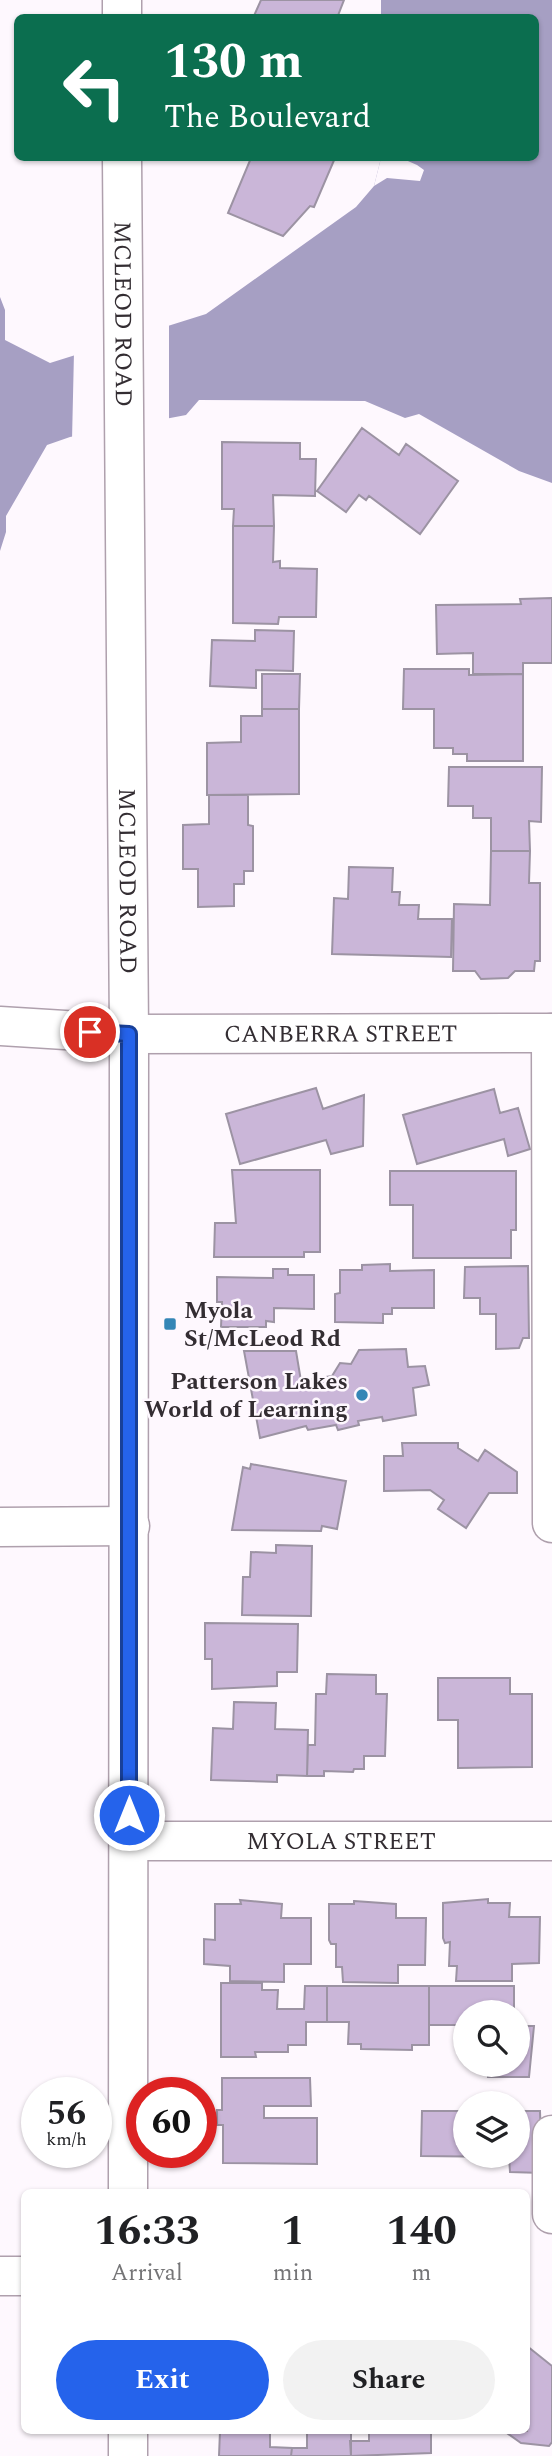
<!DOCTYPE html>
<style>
body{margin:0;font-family:Spectral,serif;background:#f2f2f2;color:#202124;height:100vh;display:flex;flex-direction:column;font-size:26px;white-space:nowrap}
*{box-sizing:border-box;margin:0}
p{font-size:23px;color:#757577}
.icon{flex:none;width:38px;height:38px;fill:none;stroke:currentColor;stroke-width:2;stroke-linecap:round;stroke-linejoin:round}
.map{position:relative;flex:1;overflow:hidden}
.side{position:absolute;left:21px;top:2189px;width:509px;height:245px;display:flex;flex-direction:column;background:#fff;border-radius:10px;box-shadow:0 2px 5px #0004}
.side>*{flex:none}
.guide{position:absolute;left:14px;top:14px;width:525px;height:147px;border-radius:10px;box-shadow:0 2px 5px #0004;background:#0b6e4f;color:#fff;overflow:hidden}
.controls{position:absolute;left:453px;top:2000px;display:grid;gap:14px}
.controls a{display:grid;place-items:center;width:77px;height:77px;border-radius:50%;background:#fff;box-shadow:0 2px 5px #0004;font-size:35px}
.speed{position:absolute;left:21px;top:2077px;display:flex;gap:14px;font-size:35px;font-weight:700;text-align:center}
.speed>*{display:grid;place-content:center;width:91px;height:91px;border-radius:50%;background:#fff;box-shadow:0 2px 5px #0004;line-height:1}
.speed small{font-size:18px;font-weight:400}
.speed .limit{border:10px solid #d22;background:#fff;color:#111}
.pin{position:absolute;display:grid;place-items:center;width:60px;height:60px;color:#fff;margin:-30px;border:4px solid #fff;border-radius:50%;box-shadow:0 2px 7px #0007}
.me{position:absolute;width:77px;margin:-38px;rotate:0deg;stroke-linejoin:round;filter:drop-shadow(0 0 5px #0008)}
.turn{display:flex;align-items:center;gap:24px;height:147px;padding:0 35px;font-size:32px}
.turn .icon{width:91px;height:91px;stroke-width:2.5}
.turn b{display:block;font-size:49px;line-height:60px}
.eta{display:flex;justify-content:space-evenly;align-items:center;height:119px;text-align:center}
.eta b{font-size:42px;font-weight:700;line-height:49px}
.cta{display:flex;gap:14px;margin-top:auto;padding:14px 35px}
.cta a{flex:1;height:80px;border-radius:42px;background:#2563eb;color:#fff;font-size:28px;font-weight:700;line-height:80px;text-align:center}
.cta a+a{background:#f2f2f2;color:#202124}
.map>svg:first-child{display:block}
</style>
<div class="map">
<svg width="552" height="2456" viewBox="0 0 552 2456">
<rect width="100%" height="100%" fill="#fef8fe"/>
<path fill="#a69fc3" d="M381 0H552V483L519 471 419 414 405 418 365 401 199 400 186 415 70 437 47 445 6 516V532L0 551V297L5 310V340L50 363 206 314 356 207 374 186 381 158H536V18L381 17Z"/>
<path fill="#fef8fe" d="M381 158H401L417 165 424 170 420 181 387 178 374 186Z
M169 322V422L72 440 74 352Z"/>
<path fill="#cab6d8" stroke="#9c93a3" stroke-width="2" d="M261 0H344L337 18H253Z
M251 158H335L314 207 310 206 283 236 228 213Z
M362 428 399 455 406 444 458 481 420 534 369 496 366 500 359 495 346 512 317 491Z
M222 442 300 443V459H316L315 496 273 495 274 526H233L234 509H222Z
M233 526H274L273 562 280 561V568L317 569 316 617H279L278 624 233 623Z
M552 598V663H523V674H473V653L437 654 436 605 521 604 520 599Z
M255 630 294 631 293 671 256 670V688L210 686 212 640 255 641Z
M404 669H469V675L523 674V761H467V754H453V748H434V709H403Z
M262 674H300L299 709H262Z
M262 709H299V794L207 795V743L241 742V716H262Z
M449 767H542L541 822 529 821 530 851H491V818H473V806H448Z
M209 795H248V825L253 826V871H244V884H234V906L198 907V869H183V825L209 824Z
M491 851H530L529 883H540V961H535L534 971H515L508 978 481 979 475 971H453L454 904 490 905Z
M349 867 393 868 392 892H400L399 905H419L418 919H452L451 957 332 954 334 898 348 899Z
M316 1088 323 1109 364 1095 363 1146 331 1154 326 1140 240 1164 226 1114Z
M494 1089 500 1113 518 1108 530 1149 508 1156 504 1139 417 1164 403 1115Z
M232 1170H320V1252H304V1257H214L215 1223H236Z
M390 1171H516V1230H511V1258H413V1205H390Z
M390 1264V1271L434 1270V1308H392V1314H383V1323L335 1322V1294L340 1293V1270H362V1265Z
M528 1266 529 1338H523L519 1348 496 1349V1314H480V1298H464L465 1267Z
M273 1269H288V1275H314V1309L274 1308V1322L266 1321V1327H221L222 1302H217V1277L273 1278Z
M406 1349 408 1367 425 1366 429 1385 413 1388 416 1415 383 1421 382 1417 358 1421 359 1425 338 1430 336 1425 308 1430 306 1426 260 1438 244 1351H296L301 1381 332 1376 340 1363 351 1364 359 1350Z
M402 1443H458V1448L478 1461 485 1450 517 1472V1493H489L466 1528 438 1509 444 1500 430 1490 384 1491V1456H403Z
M251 1464 346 1481 337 1529 322 1526 321 1531 232 1530 243 1467 250 1469Z
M276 1545 312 1546 311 1616 242 1615 243 1577H250L251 1552 276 1553Z
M205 1623 298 1624 297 1672H277V1686L212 1689V1659H205Z
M327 1674 376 1675V1694H387L385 1756H364V1769H354L353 1772 324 1771V1776H307L308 1745H315L316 1694H326Z
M438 1678H510V1694H532V1767L458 1768V1720H438Z
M234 1702 276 1703 275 1729 308 1730 307 1776 277 1775V1782L211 1780 213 1728 233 1729Z
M488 1899V1903H510L509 1917H540L539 1963 512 1964V1981H456L457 1966H449L450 1942 445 1943 443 1938V1903Z
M240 1900 282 1904 281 1918H311V1964H284V1982L230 1981V1966L204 1964V1939L215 1940V1904H241Z
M354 1901 396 1904V1918H426L425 1965H398V1983L343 1982 342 1967H336V1944H331L329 1940V1904H354Z
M221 1983H262V1990H278L277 2009H304L305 1986H327V2022H306V2045H288V2052H255L256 2057H221Z
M327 1986H429V2045H412V2050L361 2049V2044H348L349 2022H327Z
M429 1986H514V2012H466V2054H461V2025H429Z
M518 2026H534L529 2077H488L489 2065H518Z
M222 2078H310L311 2106H264V2118H317V2164L223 2163V2125H217V2110H222Z
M422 2111H466V2156H518V2111H540L542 2173 510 2172 509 2157 421 2156Z
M527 2346 552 2366V2442L549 2446 521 2443 504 2431H527Z
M220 2431H270V2447L292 2448 291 2456H219Z
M307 2431H351V2456H291L292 2448H307Z
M369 2431H431V2453L351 2456 350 2441H369Z"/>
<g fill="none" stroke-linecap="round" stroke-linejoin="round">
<g stroke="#afa0ad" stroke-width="41">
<g id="minor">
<path id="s1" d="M0 1026 129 1034 552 1033"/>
<path d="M551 1033 552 1523"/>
<path d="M0 1527 130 1526"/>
<path id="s2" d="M129 1841H552"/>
<path d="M552 2135V2214"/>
<path d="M0 2276H24"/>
</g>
</g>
<g stroke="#afa0ad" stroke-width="41">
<g id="major">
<path d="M122 18V0"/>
<path id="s3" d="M122 158 129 1034 128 2193"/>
<path d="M128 2456V2431"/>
</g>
</g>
<use href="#minor" stroke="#fff" stroke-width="38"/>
<use href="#major" stroke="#fff" stroke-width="38"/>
</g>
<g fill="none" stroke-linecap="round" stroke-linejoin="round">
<g stroke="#184099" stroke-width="18">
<path id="route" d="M90 1032 129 1034V1815"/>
</g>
<use href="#route" stroke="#2563eb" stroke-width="12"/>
</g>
<g fill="#3486b6" stroke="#fef8fe" stroke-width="2.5">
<rect x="163" y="1317" width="14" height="14" rx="3.5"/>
<circle cx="362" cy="1395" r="7"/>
</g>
<g text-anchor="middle" stroke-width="5" stroke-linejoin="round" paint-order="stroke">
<g font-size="24" fill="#332d32" stroke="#fef8fe">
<text dy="8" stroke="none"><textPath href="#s3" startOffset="156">MCLEOD ROAD</textPath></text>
<text dy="8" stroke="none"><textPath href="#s3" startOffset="723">MCLEOD ROAD</textPath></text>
<text dy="8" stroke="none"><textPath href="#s1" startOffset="341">CANBERRA STREET</textPath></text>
<text dy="8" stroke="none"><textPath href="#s2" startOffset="212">MYOLA STREET</textPath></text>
</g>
<g font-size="24" font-weight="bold" fill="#332d32" stroke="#fef8fe" text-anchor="start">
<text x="184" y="1318">Myola<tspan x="184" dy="28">St/McLeod Rd</tspan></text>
<text x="348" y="1389" text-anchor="end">Patterson Lakes<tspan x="348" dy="28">World of Learning</tspan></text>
</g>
</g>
</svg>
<div class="controls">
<a><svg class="icon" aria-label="search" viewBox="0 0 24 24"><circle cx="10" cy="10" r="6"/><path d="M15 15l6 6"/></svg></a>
<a><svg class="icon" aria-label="layers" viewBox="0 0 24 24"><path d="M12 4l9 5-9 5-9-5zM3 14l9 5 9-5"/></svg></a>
</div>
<div class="speed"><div>56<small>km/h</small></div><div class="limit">60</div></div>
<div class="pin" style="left:90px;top:1032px;background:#d93025"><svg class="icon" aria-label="arrive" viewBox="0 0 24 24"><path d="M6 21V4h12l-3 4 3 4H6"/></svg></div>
<svg class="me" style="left:129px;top:1815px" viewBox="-20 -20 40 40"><circle r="17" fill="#2563eb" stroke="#fff" stroke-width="3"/><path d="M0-11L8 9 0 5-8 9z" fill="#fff"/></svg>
<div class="guide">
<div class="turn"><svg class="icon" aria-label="left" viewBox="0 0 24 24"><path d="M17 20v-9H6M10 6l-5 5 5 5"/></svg><div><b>130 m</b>The Boulevard</div></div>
</div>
<section class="side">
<div class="eta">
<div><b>16:33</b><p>Arrival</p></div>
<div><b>1</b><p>min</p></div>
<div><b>140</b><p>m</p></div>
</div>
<div class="cta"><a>Exit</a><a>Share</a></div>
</section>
</div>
